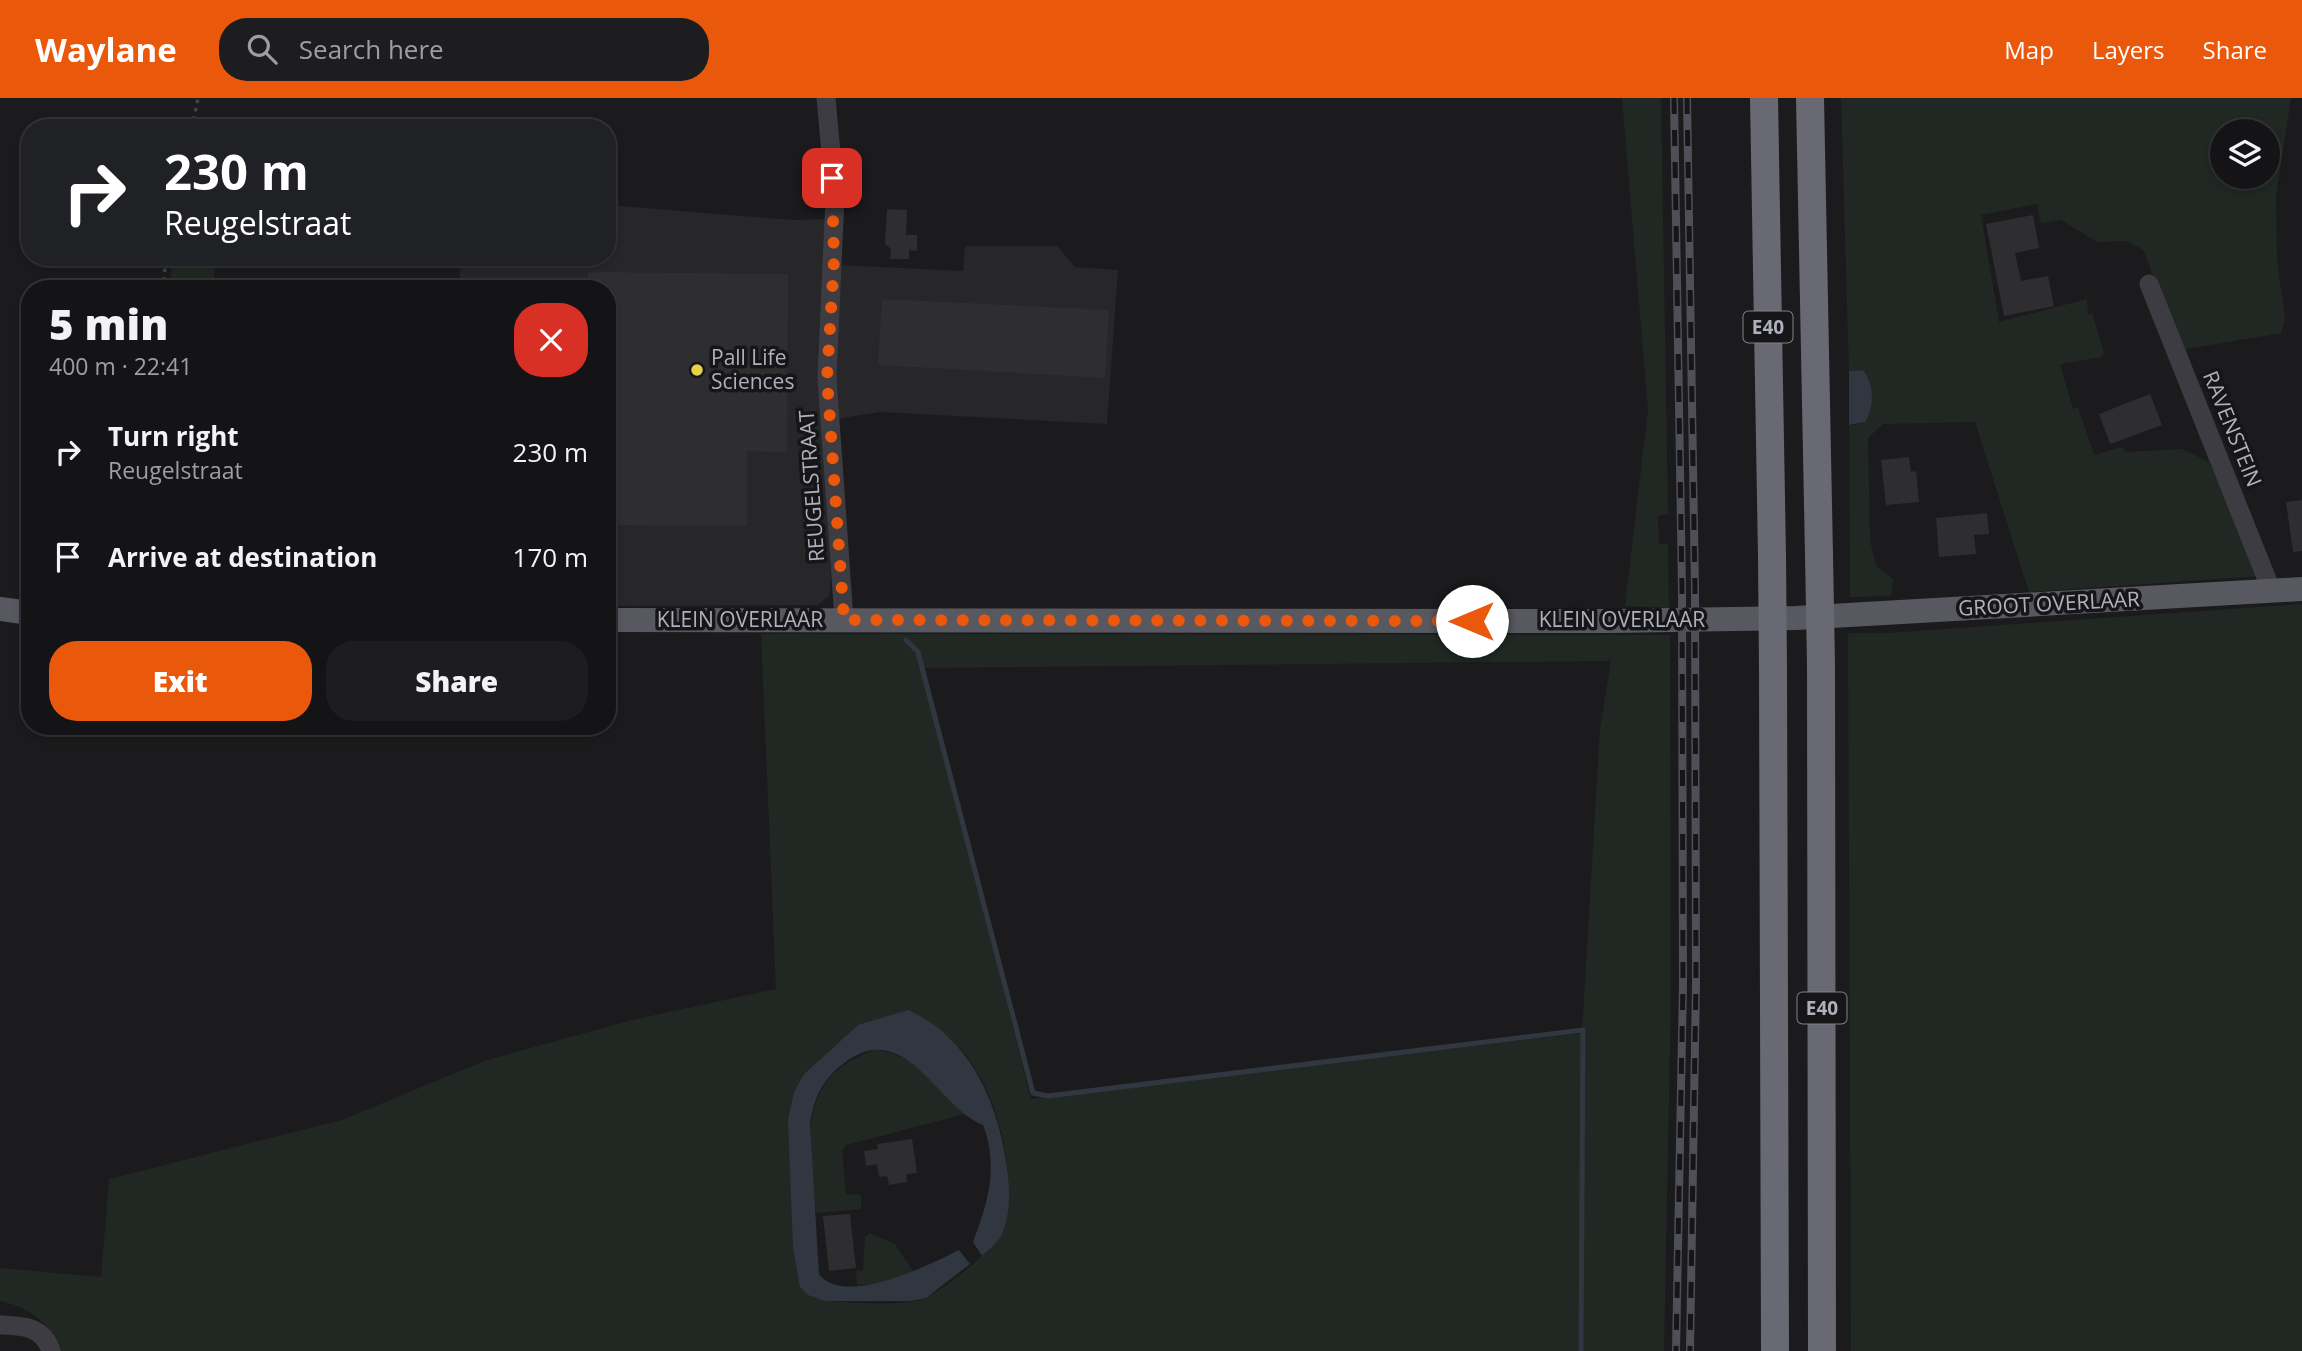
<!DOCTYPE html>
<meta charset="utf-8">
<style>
body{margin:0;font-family:"Open Sans",sans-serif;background:#1d1d1f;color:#f1f3f6;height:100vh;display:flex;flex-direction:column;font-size:26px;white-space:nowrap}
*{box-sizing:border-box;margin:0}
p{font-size:23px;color:#9d9ea1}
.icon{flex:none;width:38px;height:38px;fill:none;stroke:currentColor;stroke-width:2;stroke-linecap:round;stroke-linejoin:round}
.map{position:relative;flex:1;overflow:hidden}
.panel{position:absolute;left:21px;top:182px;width:595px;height:455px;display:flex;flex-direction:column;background:#141416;border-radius:28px;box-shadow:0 4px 10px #0003,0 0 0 2px #333335}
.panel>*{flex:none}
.top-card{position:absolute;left:21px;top:21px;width:595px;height:147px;border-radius:28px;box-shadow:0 4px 10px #0003,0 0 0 2px #333335;background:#202124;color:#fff;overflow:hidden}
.fabs{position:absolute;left:2210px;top:21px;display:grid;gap:14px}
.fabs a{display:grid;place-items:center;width:70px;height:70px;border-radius:50%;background:#141416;box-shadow:0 4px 10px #0003,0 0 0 2px #333335;font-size:35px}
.pin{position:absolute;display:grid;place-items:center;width:60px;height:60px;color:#fff;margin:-30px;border-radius:14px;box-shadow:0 4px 10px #0006}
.me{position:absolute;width:77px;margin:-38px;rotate:270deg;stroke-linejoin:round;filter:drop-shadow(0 0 5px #0008)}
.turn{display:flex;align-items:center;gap:24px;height:147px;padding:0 28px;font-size:32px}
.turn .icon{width:91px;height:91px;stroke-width:2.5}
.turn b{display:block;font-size:49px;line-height:60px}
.round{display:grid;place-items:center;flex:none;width:74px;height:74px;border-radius:28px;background:#1d1d1f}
.head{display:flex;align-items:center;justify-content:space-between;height:119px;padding:0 28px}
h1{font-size:42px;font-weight:800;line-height:52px}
.cta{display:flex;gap:14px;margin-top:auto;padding:14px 28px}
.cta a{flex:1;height:80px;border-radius:28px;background:#ea580c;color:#fff;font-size:28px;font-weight:800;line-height:80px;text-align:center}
.cta a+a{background:#1d1d1f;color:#f1f3f6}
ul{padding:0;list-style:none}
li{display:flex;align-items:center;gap:21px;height:105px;padding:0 28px}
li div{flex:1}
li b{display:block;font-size:26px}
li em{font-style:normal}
header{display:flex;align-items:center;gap:42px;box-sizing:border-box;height:98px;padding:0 35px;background:#ea580c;color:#fff}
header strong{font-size:33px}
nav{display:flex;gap:38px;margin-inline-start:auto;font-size:24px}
.search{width:490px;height:63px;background:#1d1d1f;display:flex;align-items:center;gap:18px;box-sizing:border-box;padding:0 24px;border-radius:28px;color:#9d9ea1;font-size:26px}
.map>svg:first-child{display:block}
</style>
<header>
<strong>Waylane</strong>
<div class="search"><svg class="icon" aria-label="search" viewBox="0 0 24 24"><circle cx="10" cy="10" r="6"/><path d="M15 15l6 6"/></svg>Search here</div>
<nav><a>Map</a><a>Layers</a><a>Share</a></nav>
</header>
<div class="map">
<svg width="2302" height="1253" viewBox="0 0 2302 1253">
<rect width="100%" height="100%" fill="#1b1b1d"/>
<path fill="#27272a" d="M607 107 793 122 829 121 821 276 831 483 829 498 818 507 607 508V191H459L461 159H607Z
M965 148H1057L1075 169 1118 172 1107 326 880 314 837 321 833 290 839 167 963 173Z"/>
<path fill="#212823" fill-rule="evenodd" d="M1622 0H1661L1668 416 1658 418 1659 446H1668L1669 510 1625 508 1648 312Z
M1841 0H2291L2276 98 2277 163 2285 220 2281 235 2180 252 2144 153 2128 143 2097 144 2061 122 2041 125 2037 106 1981 117 1999 224 2087 201 2088 217 2092 215 2104 254 2102 259 2060 266 2073 311 2078 309 2094 357 2122 349 2125 354 2182 351 2209 364 2261 478 2029 494 1975 324 1883 326 1868 340 1870 442 1876 467 1893 481 1891 498 1850 499 1849 327C1881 330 1871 289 1863 272L1849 273ZM2222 33H2268V79H2222Z
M172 159H215L214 191H170Z
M2302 506V1253H1851L1848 535H1888Z
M761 536 1670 537 1671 898 1664 1253H58C54 1225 26 1208 0 1203V1170L101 1179 109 1081 342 1022 484 963 632 922 776 891ZM1611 563 1600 631 1582 935 1031 1001 922 570ZM920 918C932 927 946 936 957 947 997 986 1023 1086 1000 1138 995 1151 941 1193 927 1199 904 1210 851 1204 826 1203L791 1085V1030L804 976 858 927Z
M874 952C912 953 941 989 965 1016L846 1047 842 1053 846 1096 861 1097V1111L816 1115C810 1046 793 981 874 952Z
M870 1135 895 1146 913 1173 886 1185 857 1187 856 1173 863 1172 865 1139Z"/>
<path fill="#313740" d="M1863 272C1874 286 1875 309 1865 324L1849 327V273Z
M908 912C971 940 998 1005 1007 1069 1010 1090 1011 1118 1001 1138 997 1145 988 1152 982 1158L973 1144C988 1105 999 1068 983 1027 937 1009 905 917 843 966 822 982 814 1000 810 1026L819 1176C844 1210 931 1166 959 1152L970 1166 926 1200 910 1203H825L808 1197 800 1189 793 1149 788 1022 794 994 804 976 858 927Z"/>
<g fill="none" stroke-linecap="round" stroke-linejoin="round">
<path stroke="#313740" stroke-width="5" d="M906 542 918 554 1033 995 1048 998 1583 932 1581 1253"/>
</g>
<path fill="#2e2e31" d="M887 111 907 112 906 137H917V153L909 152V161H890L891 151 885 146Z
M2033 117 2039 150 2015 155 2021 183 2048 178 2054 208 2004 218 1986 126Z
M588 174 788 176 787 354 747 353V428L607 427V191H588Z
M882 201 1109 212 1105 280 878 267Z
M2150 296 2162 327 2110 346 2099 316Z
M1909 359 1911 374 1916 373 1919 404 1886 407 1881 362Z
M2302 402V453L2293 454 2286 404Z
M1987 415 1989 436 1974 437 1976 456 1939 459 1936 420Z
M912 1041 917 1075 906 1076 907 1084 889 1087 887 1078 879 1079 877 1066 866 1068 864 1053 878 1051 877 1046Z
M850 1116 856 1170 829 1173 823 1118Z"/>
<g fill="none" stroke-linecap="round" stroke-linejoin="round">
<path stroke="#424349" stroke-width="3.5" stroke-dasharray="3.5 5" stroke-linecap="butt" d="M192 30 198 0
M163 191 166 159"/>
<path stroke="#3c3c42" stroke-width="19" d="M826 0 835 99 827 280 844 521
M2149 186 2272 494
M0 1227C23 1228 43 1228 51 1253"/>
<path stroke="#585860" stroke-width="24" d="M0 511 30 515
M607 522 1611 523 1796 520 2302 491"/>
<path stroke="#686972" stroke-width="28" d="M1764 0 1772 458
M1810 0 1819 457
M1821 567 1822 1253
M1773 571 1775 1253"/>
<g stroke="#4f4f57" stroke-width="8">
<path id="rail" d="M1674 0 1682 491 1683 887 1676 1253
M1687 0 1695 490 1696 885 1690 1253"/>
</g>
<use href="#rail" stroke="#161618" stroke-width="5" stroke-dasharray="16" stroke-linecap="butt"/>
<path stroke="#686972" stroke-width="28" d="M1819 457 1821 567
M1772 458 1773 571"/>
</g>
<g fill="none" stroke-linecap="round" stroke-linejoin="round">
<path stroke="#ea580c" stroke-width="12" stroke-dasharray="0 21.6" d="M832 80 834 162 827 280 844 522 1472 523"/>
</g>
<circle fill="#e8d047" stroke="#161618" stroke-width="2.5" cx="697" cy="272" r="7"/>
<g text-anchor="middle" stroke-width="7" stroke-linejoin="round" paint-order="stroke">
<g fill="#161618" stroke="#80828a" stroke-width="2">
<rect x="1743.5" y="213.5" width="49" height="31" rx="5"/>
<rect x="1797.5" y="894.5" width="49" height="31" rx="5"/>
</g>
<g font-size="19" font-weight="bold" fill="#aeb0bb">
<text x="1768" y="236">E40</text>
<text x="1822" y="917">E40</text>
</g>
<g font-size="21" fill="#aeb0bb" stroke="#161618" text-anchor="start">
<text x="711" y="267">Pall Life<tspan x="711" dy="24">Sciences</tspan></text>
</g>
<g font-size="21" fill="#aeb0bb" stroke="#161618">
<text transform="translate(2232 331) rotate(68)" y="7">RAVENSTEIN</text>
<text transform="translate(812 388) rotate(-94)" y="7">REUGELSTRAAT</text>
<text transform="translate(2049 506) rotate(-3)" y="7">GROOT OVERLAAR</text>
<text x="740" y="529">KLEIN OVERLAAR</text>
<text x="1622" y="529">KLEIN OVERLAAR</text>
</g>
</g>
</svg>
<div class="fabs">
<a><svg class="icon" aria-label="layers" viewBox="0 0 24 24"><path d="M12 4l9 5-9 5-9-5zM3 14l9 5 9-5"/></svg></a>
</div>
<div class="pin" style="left:832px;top:80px;background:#d93025"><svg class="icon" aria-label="arrive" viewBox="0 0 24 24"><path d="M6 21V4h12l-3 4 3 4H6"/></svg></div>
<svg class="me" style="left:1472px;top:523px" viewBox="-20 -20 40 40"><circle r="19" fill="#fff"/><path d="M0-13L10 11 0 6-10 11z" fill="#ea580c"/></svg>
<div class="top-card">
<div class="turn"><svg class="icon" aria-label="right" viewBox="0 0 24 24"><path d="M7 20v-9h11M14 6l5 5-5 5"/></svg><div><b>230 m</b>Reugelstraat</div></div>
</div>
<section class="panel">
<div class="head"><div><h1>5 min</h1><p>400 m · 22:41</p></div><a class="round" style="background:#d93025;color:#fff"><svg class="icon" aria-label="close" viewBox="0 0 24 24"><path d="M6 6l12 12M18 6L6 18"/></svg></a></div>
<ul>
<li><svg class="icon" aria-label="right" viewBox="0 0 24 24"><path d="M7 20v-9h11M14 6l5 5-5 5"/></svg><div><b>Turn right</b><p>Reugelstraat</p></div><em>230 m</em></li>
<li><svg class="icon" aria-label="arrive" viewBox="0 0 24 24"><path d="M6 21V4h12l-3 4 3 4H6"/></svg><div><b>Arrive at destination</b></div><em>170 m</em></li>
</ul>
<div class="cta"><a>Exit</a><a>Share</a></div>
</section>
</div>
